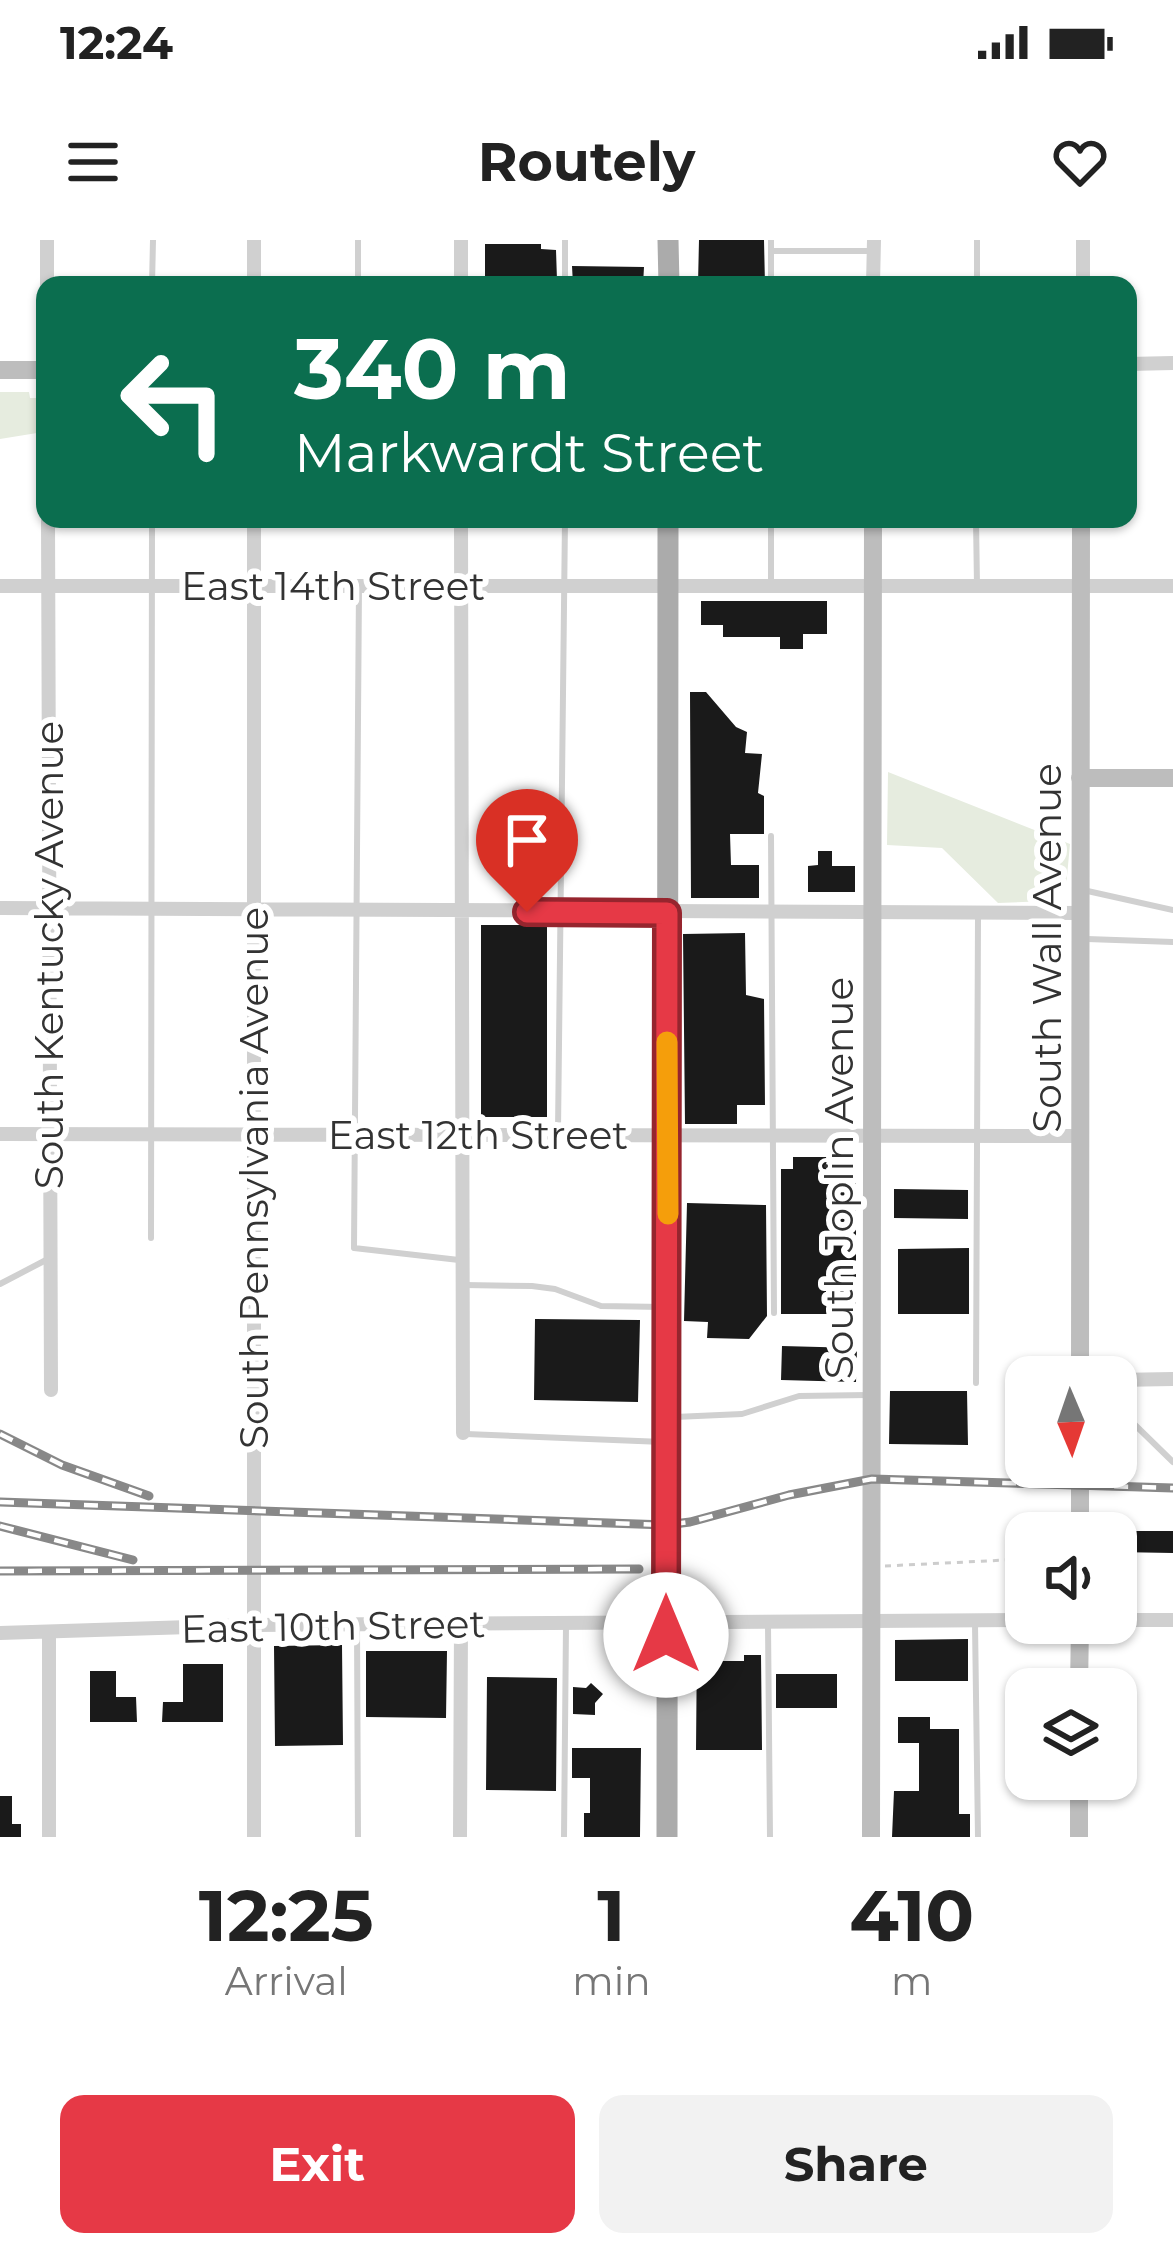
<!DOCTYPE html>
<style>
body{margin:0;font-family:Montserrat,sans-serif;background:#f2f2f2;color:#222;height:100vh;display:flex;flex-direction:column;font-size:45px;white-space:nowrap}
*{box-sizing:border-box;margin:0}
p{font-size:39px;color:#767676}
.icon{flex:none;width:66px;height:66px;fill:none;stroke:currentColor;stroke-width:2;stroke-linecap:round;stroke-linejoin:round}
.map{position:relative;height:1597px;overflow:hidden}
.panel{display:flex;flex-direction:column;background:#fff;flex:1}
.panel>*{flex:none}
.hud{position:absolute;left:36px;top:36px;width:1101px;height:252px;border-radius:24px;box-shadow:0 3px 9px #0004;background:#0b6e4f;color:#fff;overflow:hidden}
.needle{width:78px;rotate:178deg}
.tools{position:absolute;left:1005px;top:1116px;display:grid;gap:24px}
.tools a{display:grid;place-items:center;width:132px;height:132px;border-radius:24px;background:#fff;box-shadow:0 3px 9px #0004;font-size:60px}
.pin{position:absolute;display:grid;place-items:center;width:102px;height:102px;color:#fff;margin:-123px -51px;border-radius:50% 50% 50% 0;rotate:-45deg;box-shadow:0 0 12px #0007}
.pin .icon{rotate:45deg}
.me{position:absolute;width:132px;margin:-66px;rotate:0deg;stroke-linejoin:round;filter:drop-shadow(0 0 9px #0008)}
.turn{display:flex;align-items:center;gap:42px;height:252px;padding:0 60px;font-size:54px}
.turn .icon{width:156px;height:156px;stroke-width:2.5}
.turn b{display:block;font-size:84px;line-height:102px}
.eta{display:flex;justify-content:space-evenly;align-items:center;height:204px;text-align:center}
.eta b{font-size:72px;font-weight:700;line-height:84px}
.cta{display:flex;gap:24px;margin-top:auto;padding:24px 60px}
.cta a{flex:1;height:138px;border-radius:24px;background:#e63946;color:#fff;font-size:48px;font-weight:700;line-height:138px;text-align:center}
.cta a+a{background:#f2f2f2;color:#222}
.status{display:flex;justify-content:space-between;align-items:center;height:84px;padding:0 60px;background:#fff;direction:ltr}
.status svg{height:33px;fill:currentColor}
header{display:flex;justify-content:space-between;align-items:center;height:156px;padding:0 60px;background:#fff;font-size:54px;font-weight:700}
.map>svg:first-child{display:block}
</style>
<div class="status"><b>12:24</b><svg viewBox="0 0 49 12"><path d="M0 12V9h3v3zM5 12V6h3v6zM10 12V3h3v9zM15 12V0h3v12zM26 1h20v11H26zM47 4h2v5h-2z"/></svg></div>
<header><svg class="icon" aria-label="menu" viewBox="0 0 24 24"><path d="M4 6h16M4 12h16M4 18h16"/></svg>Routely<svg class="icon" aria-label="heart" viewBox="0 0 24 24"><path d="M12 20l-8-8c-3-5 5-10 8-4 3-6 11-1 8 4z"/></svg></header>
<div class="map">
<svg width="1173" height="1597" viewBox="0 0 1173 1597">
<rect width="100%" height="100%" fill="#fff"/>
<path fill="#e6ecdf" d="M0 152H29L30 158H37V193L0 199Z
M888 532 1070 604 1066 647 1049 661 998 663 942 608 887 605Z"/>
<path fill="#1a1a1a" d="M699 0H764L765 45 698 44Z
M485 4H541V9L556 10 557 40 485 39Z
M572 26 644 27 643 45H573Z
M701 361H827V394H803V409H780V397H723V385H701Z
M690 452H706L736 487 747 492 745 513 762 514 758 553 764 556V594H730L731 625H759V658H691Z
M818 611H832V626H855V652H808V626L818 625Z
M481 685H547V877H481Z
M745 693 746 755 764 759 765 865H737V884H685L683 694Z
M793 917H856V1074H781V929H793Z
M894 949 968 950V979L894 978Z
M687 963 766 965 767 1076 749 1099 707 1098 708 1082 684 1081Z
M969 1008V1074H898V1009Z
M535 1079 640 1080 638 1162 534 1160Z
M782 1106 857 1108 856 1142 781 1140Z
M890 1151H967L968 1205 889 1204Z
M1118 1291H1173V1313L1116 1312Z
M968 1399V1441H895V1400Z
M697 1400H719V1421H744V1415H761L762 1510H696Z
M342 1405 343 1505 275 1506 274 1406Z
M366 1411H447L446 1478 366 1477Z
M183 1424H223V1482H162L163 1462H183Z
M90 1431H116V1457H136L137 1482H90Z
M776 1434H837V1468H776Z
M487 1437 557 1438 556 1551 486 1550Z
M591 1443 603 1454 595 1463V1475L573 1474V1447L586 1448Z
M898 1477H930V1489H959V1574H970V1597H892L894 1551H919V1503H898Z
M572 1508H641L640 1597H584V1573H590V1538H572Z
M0 1556H12V1584H21V1597H0Z"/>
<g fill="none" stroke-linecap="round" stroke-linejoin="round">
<path stroke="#cdcdcd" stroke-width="3" stroke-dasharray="6 6" stroke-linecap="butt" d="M885 1326 1026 1319"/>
<path stroke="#d0d0d0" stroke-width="6" d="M565 0V45
M771 11H870
M771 41H870
M771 41V0
M152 45 153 0
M358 45V0
M977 45V0
M976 279 977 346
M672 281 771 282
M771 342V283
M359 346 354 1008 459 1020
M771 596 774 1073
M1083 650 1173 670
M1087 699 1173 702
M558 891 565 279
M151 998 152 279
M0 1044 46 1020
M464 1045 532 1046 555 1049 601 1066 663 1067
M976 1143 978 677
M675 1177 742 1174 799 1156 868 1155
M1116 1181H1131L1173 1222
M466 1194 663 1202
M975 1384 978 1597
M357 1385 358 1597
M768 1385 770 1597
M564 1597 566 1385"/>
<path stroke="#d0d0d0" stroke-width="14" d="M47 45V0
M254 45V0
M461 45V0
M873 45 874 0
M1083 45V0
M1128 124 1173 123
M48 279 51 1150
M254 279V1597
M461 279 463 1193
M0 346H1173
M0 668 1080 673
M0 894 1080 896
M1116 1140 1173 1139
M1116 1380H1173
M0 1393 253 1385 1026 1380
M49 1597V1392
M460 1597 461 1384"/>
<path stroke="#bdbdbd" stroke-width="18" d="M0 130H45
M1080 538H1173
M1080 1137 1081 279
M1080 1293V1227
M1079 1449 1080 1383
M871 1597 873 279
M1079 1597V1539"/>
<path stroke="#ababab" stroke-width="21" d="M668 0 669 45
M667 1597 668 279"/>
<g stroke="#888" stroke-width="9">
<path id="rail" d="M0 1194 62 1225 149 1256
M0 1262 666 1285 690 1282 789 1255 872 1239 1173 1248
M0 1286 133 1320
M0 1331 639 1329"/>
</g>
<use href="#rail" stroke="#fff" stroke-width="4.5" stroke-dasharray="14" stroke-linecap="butt"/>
</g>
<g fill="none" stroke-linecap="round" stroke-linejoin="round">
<g stroke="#96252e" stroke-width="30">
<path id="route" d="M527 672 667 673 666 1395"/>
</g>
<use href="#route" stroke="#e63946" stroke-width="21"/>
<path stroke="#f59e0b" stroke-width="21" d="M667 802 668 974"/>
</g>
<g text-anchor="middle" stroke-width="12" stroke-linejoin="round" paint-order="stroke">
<g font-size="39" fill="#333" stroke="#fff">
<text x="333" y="360">East 14th Street</text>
<text transform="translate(1047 708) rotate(-90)" y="14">South Wall Avenue</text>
<text transform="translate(49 715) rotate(-90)" y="14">South Kentucky Avenue</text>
<text x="478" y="909">East 12th Street</text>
<text transform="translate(254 938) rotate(-90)" y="14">South Pennsylvania Avenue</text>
<text transform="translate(839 938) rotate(-90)" y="14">South Joplin Avenue</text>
<text transform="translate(333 1386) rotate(-1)" y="14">East 10th Street</text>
</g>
</g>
</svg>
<div class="tools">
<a><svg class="needle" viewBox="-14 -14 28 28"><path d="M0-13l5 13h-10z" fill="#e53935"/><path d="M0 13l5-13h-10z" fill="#767676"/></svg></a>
<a><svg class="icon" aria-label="sound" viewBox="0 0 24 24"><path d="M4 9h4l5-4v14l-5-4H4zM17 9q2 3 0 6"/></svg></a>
<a><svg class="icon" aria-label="layers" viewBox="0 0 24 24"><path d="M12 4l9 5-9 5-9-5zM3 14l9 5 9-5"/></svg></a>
</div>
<div class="pin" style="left:527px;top:672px;background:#d93025"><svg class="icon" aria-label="arrive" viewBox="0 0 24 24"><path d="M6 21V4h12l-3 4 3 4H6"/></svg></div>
<svg class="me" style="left:666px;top:1395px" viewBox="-20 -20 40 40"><circle r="19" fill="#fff"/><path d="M0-13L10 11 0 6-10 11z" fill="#e63946"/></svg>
<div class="hud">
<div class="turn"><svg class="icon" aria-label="left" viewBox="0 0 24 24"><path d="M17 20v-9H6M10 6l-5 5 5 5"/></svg><div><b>340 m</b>Markwardt Street</div></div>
</div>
</div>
<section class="panel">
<div class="eta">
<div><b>12:25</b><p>Arrival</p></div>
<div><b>1</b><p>min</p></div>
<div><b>410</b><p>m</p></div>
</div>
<div class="cta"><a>Exit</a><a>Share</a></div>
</section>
